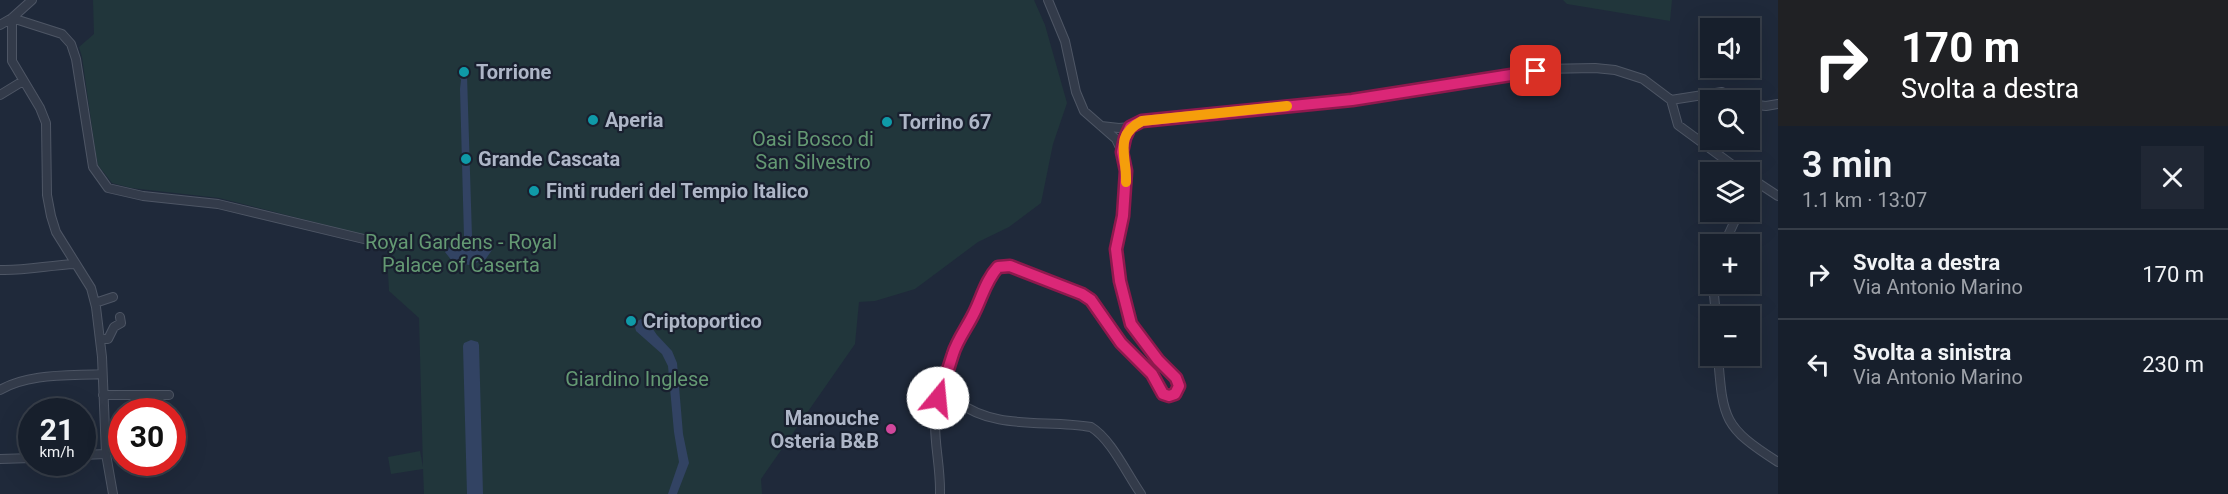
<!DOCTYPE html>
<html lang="it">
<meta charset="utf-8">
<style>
body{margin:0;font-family:Roboto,sans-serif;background:#202734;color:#f1f3f6;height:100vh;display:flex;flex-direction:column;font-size:22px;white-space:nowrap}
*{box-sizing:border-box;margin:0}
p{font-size:20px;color:#9ea2a9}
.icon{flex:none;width:33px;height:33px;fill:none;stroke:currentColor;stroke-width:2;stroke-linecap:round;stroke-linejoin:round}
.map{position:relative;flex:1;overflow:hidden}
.sheet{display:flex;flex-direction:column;background:#171f2c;width:450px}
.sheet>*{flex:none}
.guide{background:#202124;color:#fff;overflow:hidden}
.controls{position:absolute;left:1700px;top:18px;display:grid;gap:12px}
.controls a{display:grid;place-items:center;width:60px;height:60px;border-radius:0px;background:#171f2c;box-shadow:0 6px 24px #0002,0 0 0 2px #363d48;font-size:30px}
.speed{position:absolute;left:18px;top:398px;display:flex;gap:12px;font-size:30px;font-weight:700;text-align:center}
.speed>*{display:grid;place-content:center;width:78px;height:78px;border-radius:50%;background:#171f2c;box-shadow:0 6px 24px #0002,0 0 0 2px #363d48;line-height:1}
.speed small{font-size:15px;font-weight:400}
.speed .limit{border:9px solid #d22;background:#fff;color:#111}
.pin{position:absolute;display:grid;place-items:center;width:51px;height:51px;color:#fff;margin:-26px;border-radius:12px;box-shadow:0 3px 9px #0006}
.me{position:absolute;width:66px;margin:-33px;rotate:17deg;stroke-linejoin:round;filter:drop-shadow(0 0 4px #0008)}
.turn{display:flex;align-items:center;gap:21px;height:126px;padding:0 24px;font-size:27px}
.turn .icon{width:78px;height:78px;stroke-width:2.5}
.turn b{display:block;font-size:42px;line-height:51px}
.round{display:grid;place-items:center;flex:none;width:63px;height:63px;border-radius:0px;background:#202734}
.head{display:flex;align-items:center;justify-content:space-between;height:102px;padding:0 24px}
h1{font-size:36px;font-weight:600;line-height:45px}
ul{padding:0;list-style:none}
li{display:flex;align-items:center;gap:18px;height:90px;padding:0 24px;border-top:2px solid #363d48}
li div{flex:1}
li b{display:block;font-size:22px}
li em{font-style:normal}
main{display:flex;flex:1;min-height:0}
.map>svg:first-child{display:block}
</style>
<main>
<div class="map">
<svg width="1778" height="494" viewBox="0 0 1778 494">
<rect width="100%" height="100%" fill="#1f293a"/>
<path fill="#21363b" d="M93 0H1034L1045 25 1067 103 1053 144 1041 203 1009 227 978 242 915 289 875 301 859 302 855 344 761 479 762 494H424L423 469 391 474 388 457 420 451 423 467 419 318 389 291 387 253 389 241 219 198 131 188 112 183 98 165 96 155 82 57 79 47 94 34Z
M1563 0H1672L1670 21 1567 4Z"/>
<path fill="#324363" d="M467 75 472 237 485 241 492 250 485 260 469 265 452 261 445 252 452 242 464 237 460 89 461 80 459 76Z
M641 319 648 322 657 335 672 351 677 363 683 434 689 463 677 494H668L679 462 674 432 668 366 662 354 636 331 634 323Z
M471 340 478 342 479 345 483 494H467L463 346 464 343Z"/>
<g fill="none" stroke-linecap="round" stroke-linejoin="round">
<g stroke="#4e5665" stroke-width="10">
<path id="minor" d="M1048 0 1065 41 1076 92 1084 111 1116 139 1122 152 1126 171 1123 216 1116 249 1120 281 1131 324 1158 360 1175 378 1179 386 1175 394 1169 396 1163 394 1152 374 1121 343 1091 300 1081 294 1010 266 998 267C982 285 973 314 962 336 956 347 942 371 944 383 945 392 951 395 957 401 995 431 1046 419 1091 427 1111 439 1127 474 1141 494
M0 25 12 18 32 0
M0 95 23 81
M1671 100 1722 92 1735 100
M1749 104 1766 106 1778 104
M1101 126 1119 128 1130 127
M1123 150C1125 135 1128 128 1142 121L1352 100 1542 69 1595 68 1615 70 1643 79 1671 100 1678 125 1742 172
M1749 177 1778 196
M1724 244 1739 212
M0 270C26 271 49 265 76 264
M1713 284 1716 316
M95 303 113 297
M100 339H108L114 327 121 323 120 317
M1718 356C1723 419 1723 427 1778 462
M0 390C29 373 69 376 102 374
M103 395H169
M82 455 106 454
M0 459 32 458
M113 494 106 454 102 357 96 307 91 288 56 232 51 216 47 195 46 123 40 108 12 61V18L62 34 71 44 76 59 93 167 108 188 143 196 218 204 393 246
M940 494C941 453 926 424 944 384"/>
</g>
<use href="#minor" stroke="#333b4a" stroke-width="8"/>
</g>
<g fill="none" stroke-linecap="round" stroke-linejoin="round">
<g stroke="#8e194d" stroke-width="15">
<path id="route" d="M938 398C944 384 948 369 953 354 957 340 968 326 974 313 982 297 986 280 998 267L1010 266 1082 294 1091 300 1121 343 1152 374 1163 394 1169 396 1175 394 1179 386 1176 378 1158 360 1131 324 1120 281 1116 249 1123 216 1126 171 1122 152 1125 138 1130 127 1142 121 1352 100 1536 71"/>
</g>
<use href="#route" stroke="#db2777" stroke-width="10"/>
<path stroke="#f59e0b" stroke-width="10" d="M1126 182C1127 155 1113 136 1142 121L1287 106"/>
</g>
<g fill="#0f9aa8" stroke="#19202f" stroke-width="2">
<circle cx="464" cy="72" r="6"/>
<circle cx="593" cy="120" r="6"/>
<circle cx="887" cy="122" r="6"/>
<circle cx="466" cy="159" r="6"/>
<circle cx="534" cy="191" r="6"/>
<circle cx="631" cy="321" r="6"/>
</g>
<circle fill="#d1479c" stroke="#19202f" stroke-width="2" cx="891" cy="429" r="6"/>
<g text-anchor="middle" stroke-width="4.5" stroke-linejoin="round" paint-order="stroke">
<g font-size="20" font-weight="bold" fill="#aeb6c7" stroke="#19202f" text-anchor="start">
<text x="476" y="79">Torrione</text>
<text x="605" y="127">Aperia</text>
<text x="899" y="129">Torrino 67</text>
<text x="478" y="166">Grande Cascata</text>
<text x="546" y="198">Finti ruderi del Tempio Italico</text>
<text x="643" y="328">Criptoportico</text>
<text x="879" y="425" text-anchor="end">Manouche<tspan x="879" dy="23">Osteria B&amp;B</tspan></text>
</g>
<g font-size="20" fill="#649973" stroke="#19202f">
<text x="813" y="146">Oasi Bosco di<tspan x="813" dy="23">San Silvestro</tspan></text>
<text x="461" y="249">Royal Gardens - Royal<tspan x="461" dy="23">Palace of Caserta</tspan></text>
<text x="637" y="386">Giardino Inglese</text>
</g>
</g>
</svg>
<div class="controls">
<a><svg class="icon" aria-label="sound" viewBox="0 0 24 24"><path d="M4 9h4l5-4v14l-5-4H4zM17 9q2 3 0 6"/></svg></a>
<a><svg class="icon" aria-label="search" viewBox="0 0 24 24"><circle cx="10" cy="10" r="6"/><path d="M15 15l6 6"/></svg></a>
<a><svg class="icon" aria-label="layers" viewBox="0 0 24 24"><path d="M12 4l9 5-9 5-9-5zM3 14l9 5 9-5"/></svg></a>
<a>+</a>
<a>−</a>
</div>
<div class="speed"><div>21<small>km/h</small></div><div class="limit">30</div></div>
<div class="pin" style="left:1536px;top:71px;background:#d93025"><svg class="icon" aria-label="arrive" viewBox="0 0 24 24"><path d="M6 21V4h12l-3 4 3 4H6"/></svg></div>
<svg class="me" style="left:938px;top:398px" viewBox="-20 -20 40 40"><circle r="19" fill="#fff"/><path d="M0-13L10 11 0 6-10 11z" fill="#db2777"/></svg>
</div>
<section class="sheet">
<div class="guide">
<div class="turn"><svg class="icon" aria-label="right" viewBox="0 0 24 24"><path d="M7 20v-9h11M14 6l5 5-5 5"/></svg><div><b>170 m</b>Svolta a destra</div></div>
</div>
<div class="head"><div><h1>3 min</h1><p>1.1 km · 13:07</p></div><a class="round"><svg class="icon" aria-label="close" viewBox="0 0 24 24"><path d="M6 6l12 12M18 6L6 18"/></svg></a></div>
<ul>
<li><svg class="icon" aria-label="right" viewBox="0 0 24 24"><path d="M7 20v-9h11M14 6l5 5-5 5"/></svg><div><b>Svolta a destra</b><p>Via Antonio Marino</p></div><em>170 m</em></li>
<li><svg class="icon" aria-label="left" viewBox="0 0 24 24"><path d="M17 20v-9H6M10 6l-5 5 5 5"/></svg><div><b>Svolta a sinistra</b><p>Via Antonio Marino</p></div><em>230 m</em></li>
</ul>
</section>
</main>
